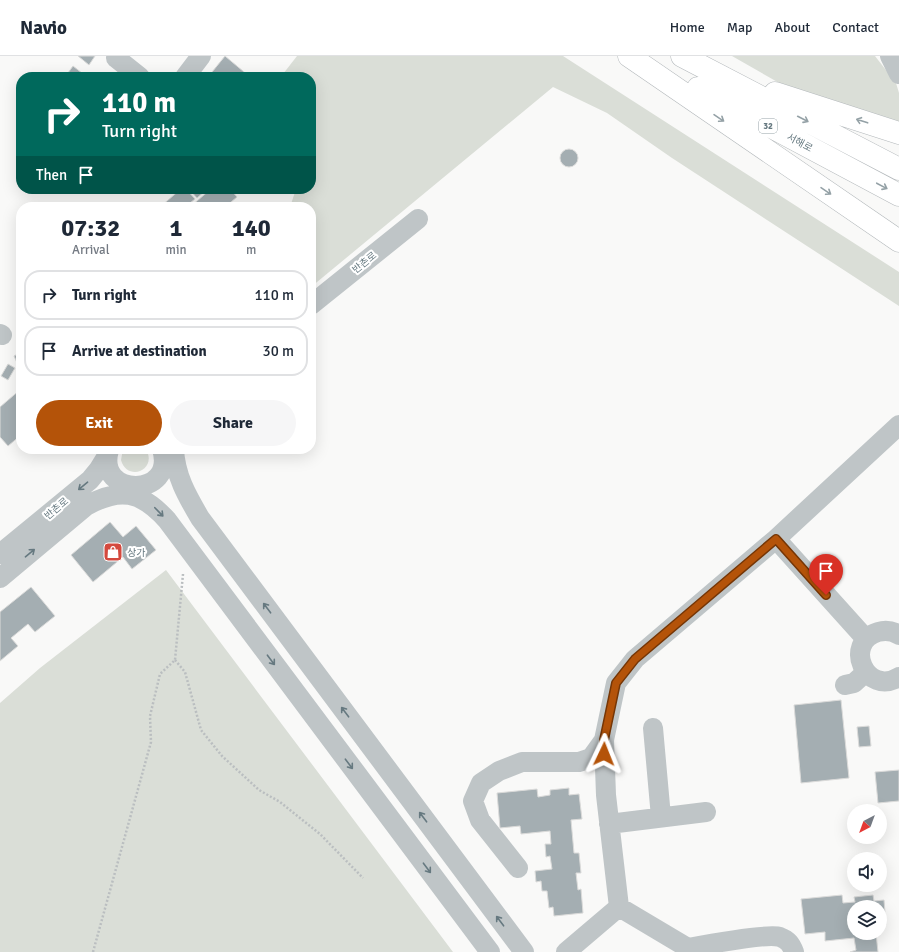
<!DOCTYPE html>
<meta charset="utf-8">
<style>
body{margin:0;font-family:Signika,"Noto Sans KR",sans-serif;background:#f6f6f7;color:#1f2937;height:100vh;display:flex;flex-direction:column;font-size:15px;white-space:nowrap}
*{box-sizing:border-box;margin:0}
p{font-size:13px;color:#747a83}
.icon{flex:none;width:22px;height:22px;fill:none;stroke:currentColor;stroke-width:2;stroke-linecap:round;stroke-linejoin:round}
.map{position:relative;flex:1;overflow:hidden}
.panel{position:absolute;left:16px;top:146px;width:300px;height:252px;display:flex;flex-direction:column;background:#fff;border-radius:16px;box-shadow:0 4px 16px #0002}
.panel>*{flex:none}
.guide{position:absolute;left:16px;top:16px;width:300px;height:122px;border-radius:16px;box-shadow:0 4px 16px #0002;background:#00695c;color:#fff;overflow:hidden}
.needle{width:26px;rotate:221deg}
.tools{position:absolute;left:847px;top:748px;display:grid;gap:8px}
.tools a{display:grid;place-items:center;width:40px;height:40px;border-radius:50%;background:#fff;box-shadow:0 4px 16px #0002;font-size:20px}
.pin{position:absolute;display:grid;place-items:center;width:34px;height:34px;color:#fff;margin:-41px -17px;border-radius:50% 50% 50% 0;rotate:-45deg;box-shadow:0 0 4px #0007}
.pin .icon{rotate:45deg}
.me{position:absolute;width:44px;margin:-22px;rotate:2deg;stroke-linejoin:round;filter:drop-shadow(0 0 3px #0008)}
.turn{display:flex;align-items:center;gap:14px;height:84px;padding:0 20px;font-size:18px}
.turn .icon{width:52px;height:52px;stroke-width:2.5}
.turn b{display:block;font-size:28px;line-height:34px}
.then{display:flex;align-items:center;height:38px;padding:0 20px;background:#0003;gap:8px;font-size:15px}
.eta{display:flex;justify-content:space-evenly;align-items:center;height:68px;text-align:center}
.eta b{font-size:24px;font-weight:800;line-height:28px}
.action{display:flex;gap:8px;margin-top:auto;padding:8px 20px}
.action a{flex:1;height:46px;border-radius:24px;background:#b45309;color:#fff;font-size:16px;font-weight:800;line-height:46px;text-align:center}
.action a+a{background:#f6f6f7;color:#1f2937}
ul{padding:0;list-style:none}
li{display:flex;align-items:center;gap:12px;height:50px;margin:0 8px 6px;padding:0 12px;border:2px solid #e0e1e3;border-radius:16px}
li div{flex:1}
li b{display:block;font-size:15px}
li em{font-style:normal}
header{display:flex;align-items:center;gap:24px;box-sizing:border-box;height:56px;padding:0 20px;background:#fff;border-bottom:1px solid #e0e1e3}
header strong{font-size:19px}
nav{display:flex;gap:22px;margin-inline-start:auto;font-size:14px}
.map>svg:first-child{display:block}
</style>
<header>
<strong>Navio</strong>
<nav><a>Home</a><a>Map</a><a>About</a><a>Contact</a></nav>
</header>
<div class="map">
<svg width="899" height="896" viewBox="0 0 899 896">
<rect width="100%" height="100%" fill="#f9f9f8"/>
<path fill="#daded7" d="M297 0H563L899 216V250L672 102 607 57 553 31 311 231V151H290L296 133H311V21H284L283 18Z
M732 0H875L896 27 899 37V70L781 28Z
M123 393H146C158 415 127 426 121 404Z
M166 514 453 896H0V647L40 612Z"/>
<path fill="#a4aeb2" stroke="#dbdbda" d="M78 0H95L89 9Z
M225 0 250 21H208Z
M73 10 87 21H65Z
M560 102a9 9 0 1 1 18 0a9 9 0 1 1-18 0Z
M181 133H186L195 143 185 151H160Z
M189 133H207L197 142Z
M211 133H230L237 141 225 151H190Z
M21 296V307L18 309 14 300Z
M8 308 15 312 8 324 1 320Z
M21 333V379L8 390 0 381V351Z
M110 466 123 481 136 470 156 494 132 513 123 501 93 526 71 499Z
M31 531 55 560 35 576 28 568 11 582 18 590 0 605V556Z
M841 644 849 722 801 727 794 649Z
M869 670 871 690 859 691 857 671Z
M899 714V745L878 747 875 716Z
M569 732V739L579 738 582 763 571 764 574 797H579L581 817H576L578 834 581 833 583 857 554 860 553 851 549 852 547 835H542L541 825 536 826 535 815 552 813 550 800 546 801 545 788H551L550 775 521 778 520 770 500 772 497 737 537 733 538 741 550 739V734Z
M842 839 843 847 855 846 854 841 873 839 874 845 884 844 886 869 880 870V851H854V877H876L878 896H850L856 894 854 882 825 885V876L805 878 801 843Z"/>
<g fill="none" stroke-linecap="round" stroke-linejoin="round">
<g stroke="#b3b8bb" stroke-width="23">
<path id="highway" d="M629 0 899 185
M682 0 899 113
M698 32 899 139
M775 37 899 77"/>
</g>
<path stroke="#babec0" stroke-width="2.5" stroke-dasharray="2 2" stroke-linecap="butt" d="M175 604 185 616 201 674 222 700 259 734 280 746 320 778 363 822
M93 896 151 686 150 660 160 618 175 604 183 518"/>
<path stroke="#bfc5c7" stroke-width="20" d="M118 0 116 2 140 21
M890 0 899 18
M185 21 201 0
M311 249 418 163
M0 278 2 279
M174 393C175 419 187 440 200 462L524 896
M109 394C95 442 177 442 162 393
M0 498 90 424 99 413 107 400
M0 522 86 450C120 431 141 435 167 464L490 896
M899 579C893 575 885 574 878 576 842 587 866 641 899 621
M866 583 776 483 899 369
M845 629 854 627 866 616
M653 672 661 761
M609 768 706 756
M518 812 480 764 473 745 481 727 499 715 522 706H579L591 702 604 684
M688 892C704 889 768 877 780 881 788 884 791 888 794 896
M566 896 619 851
M692 896 688 892 619 851 606 739 604 684 616 627 635 603 776 483"/>
<use href="#highway" stroke="#fff" stroke-width="22"/>
</g>
<defs><path id="oneway-shaft" d="M-6 0H5M1.5-3L5.5 0L1.5 3" fill="none" stroke-width="1.6" stroke-linecap="round" stroke-linejoin="round"/></defs>
<g stroke="#94a1a6">
<use href="#oneway-shaft" transform="translate(719 62) rotate(34)"/>
<use href="#oneway-shaft" transform="translate(803 63) rotate(27)"/>
<use href="#oneway-shaft" transform="translate(862 65) rotate(-162)"/>
<use href="#oneway-shaft" transform="translate(882 130) rotate(28)"/>
<use href="#oneway-shaft" transform="translate(826 135) rotate(34)"/>
</g>
<g stroke="#667980">
<use href="#oneway-shaft" transform="translate(83 430) rotate(140)"/>
<use href="#oneway-shaft" transform="translate(159 456) rotate(46)"/>
<use href="#oneway-shaft" transform="translate(30 497) rotate(-40)"/>
<use href="#oneway-shaft" transform="translate(267 552) rotate(-127)"/>
<use href="#oneway-shaft" transform="translate(271 604) rotate(53)"/>
<use href="#oneway-shaft" transform="translate(345 656) rotate(-127)"/>
<use href="#oneway-shaft" transform="translate(349 708) rotate(53)"/>
<use href="#oneway-shaft" transform="translate(423 761) rotate(-127)"/>
<use href="#oneway-shaft" transform="translate(427 812) rotate(53)"/>
<use href="#oneway-shaft" transform="translate(500 865) rotate(-127)"/>
</g>
<g fill="none" stroke-linecap="round" stroke-linejoin="round">
<g stroke="#753606" stroke-width="10">
<path id="route" d="M604 698V684L616 627 635 603 776 483 826 539"/>
</g>
<use href="#route" stroke="#b45309" stroke-width="7"/>
</g>
<defs>
<g id="shop-square" transform="scale(1)"><rect x="-9" y="-9" width="18" height="18" rx="4" fill="#d4493e" stroke="#fff"/><path d="M-5-2.5h2.3a2.7 3.5 0 0 1 5.4 0H5L5.5 6h-11ZM-1.5-2.5h3a1.5 2.3 0 0 0-3 0Z" fill="#fff"/></g>
</defs>
<g fill-rule="evenodd">
<use href="#shop-square" x="113" y="496"/>
</g>
<g text-anchor="middle" stroke-width="4" stroke-linejoin="round" paint-order="stroke">
<rect fill="#fff" stroke="#94a1a6" stroke-width="1" x="759" y="63" width="18" height="14" rx="3"/>
<g font-size="9" font-weight="bold" fill="#667980">
<text x="768" y="73">32</text>
</g>
<g font-size="10" fill="#667980" stroke="#fff">
<text transform="translate(800 86) rotate(28)" y="4">서해로</text>
<text transform="translate(364 206) rotate(-39)" y="4">반촌로</text>
<text transform="translate(56 452) rotate(-40)" y="4">반촌로</text>
</g>
<g font-size="10" fill="#667980" stroke="#fff" text-anchor="start">
<text x="127" y="500">상가</text>
</g>
</g>
</svg>
<div class="tools">
<a><svg class="needle" viewBox="-14 -14 28 28"><path d="M0-13l5 13h-10z" fill="#e53935"/><path d="M0 13l5-13h-10z" fill="#747a83"/></svg></a>
<a><svg class="icon" aria-label="sound" viewBox="0 0 24 24"><path d="M4 9h4l5-4v14l-5-4H4zM17 9q2 3 0 6"/></svg></a>
<a><svg class="icon" aria-label="layers" viewBox="0 0 24 24"><path d="M12 4l9 5-9 5-9-5zM3 14l9 5 9-5"/></svg></a>
</div>
<div class="pin" style="left:826px;top:539px;background:#d93025"><svg class="icon" aria-label="arrive" viewBox="0 0 24 24"><path d="M6 21V4h12l-3 4 3 4H6"/></svg></div>
<svg class="me" style="left:604px;top:698px" viewBox="-20 -20 40 40"><path d="M0-17L14 15 0 8-14 15z" fill="#b45309" stroke="#fff" stroke-width="4"/></svg>
<div class="guide">
<div class="turn"><svg class="icon" aria-label="right" viewBox="0 0 24 24"><path d="M7 20v-9h11M14 6l5 5-5 5"/></svg><div><b>110 m</b>Turn right</div></div>
<div class="then">Then<svg class="icon" aria-label="arrive" viewBox="0 0 24 24"><path d="M6 21V4h12l-3 4 3 4H6"/></svg></div>
</div>
<section class="panel">
<div class="eta">
<div><b>07:32</b><p>Arrival</p></div>
<div><b>1</b><p>min</p></div>
<div><b>140</b><p>m</p></div>
</div>
<ul>
<li><svg class="icon" aria-label="right" viewBox="0 0 24 24"><path d="M7 20v-9h11M14 6l5 5-5 5"/></svg><div><b>Turn right</b></div><em>110 m</em></li>
<li><svg class="icon" aria-label="arrive" viewBox="0 0 24 24"><path d="M6 21V4h12l-3 4 3 4H6"/></svg><div><b>Arrive at destination</b></div><em>30 m</em></li>
</ul>
<div class="action"><a>Exit</a><a>Share</a></div>
</section>
</div>
